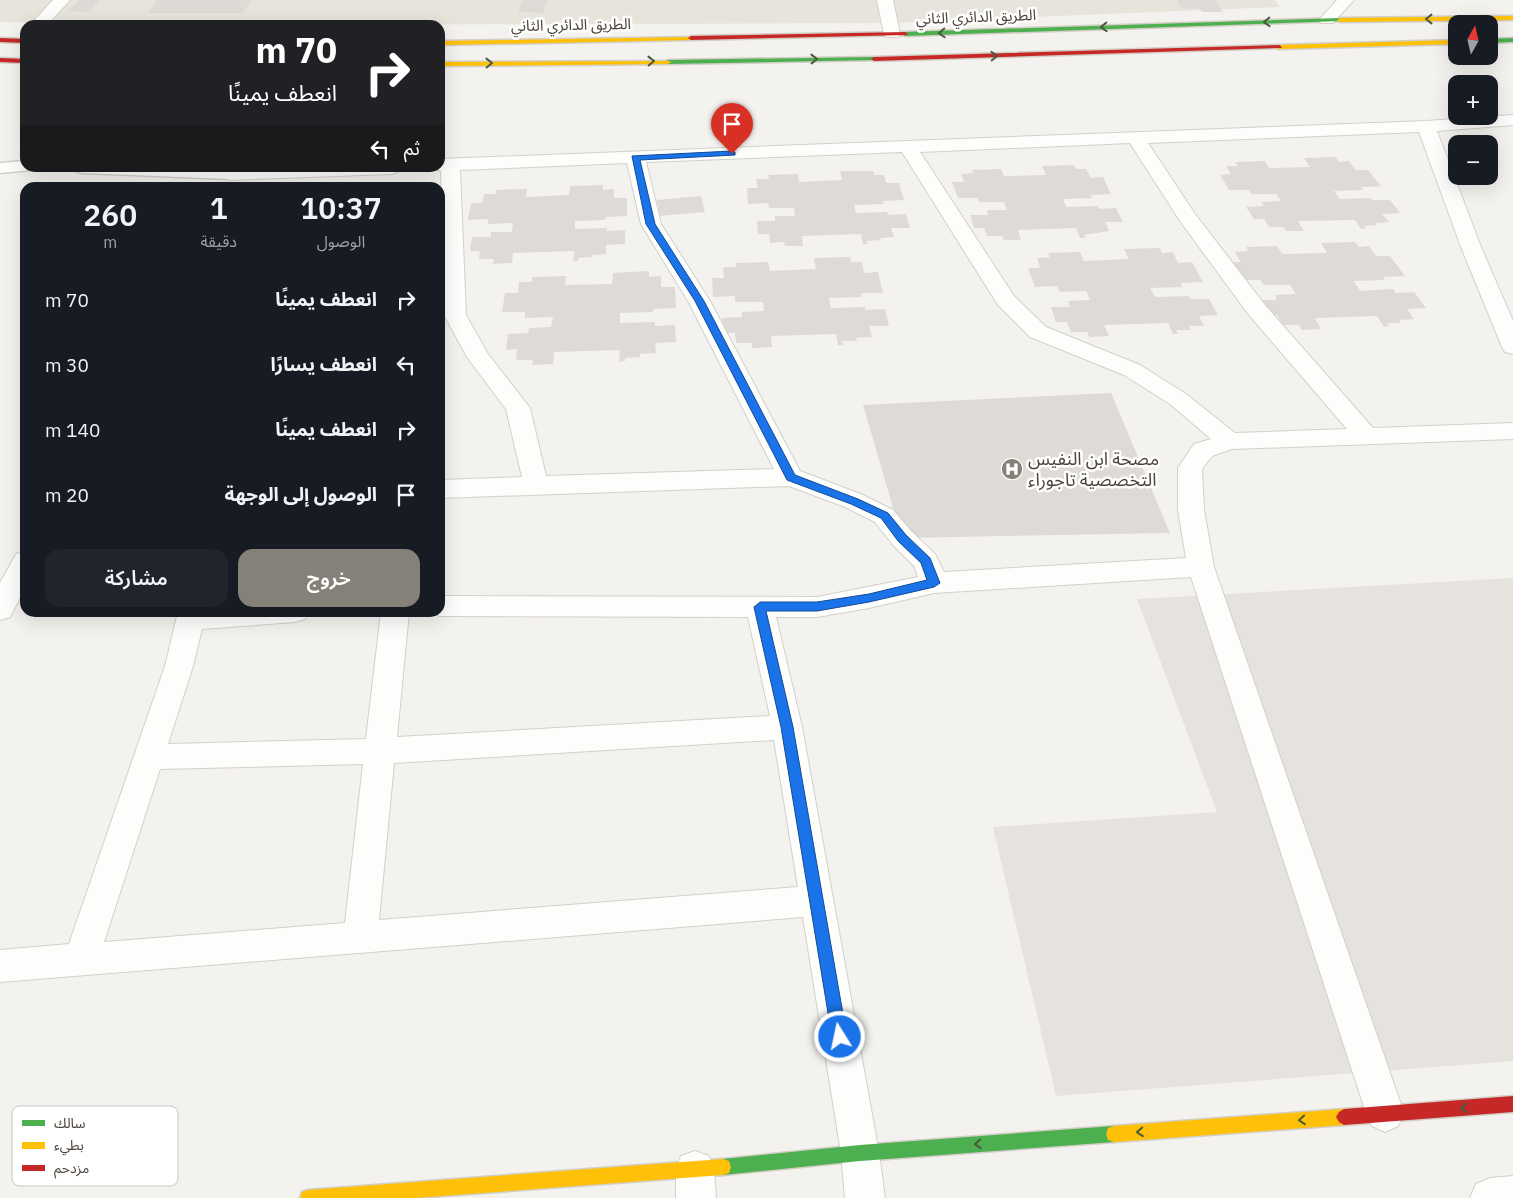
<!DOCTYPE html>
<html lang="ar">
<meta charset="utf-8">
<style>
body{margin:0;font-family:"IBM Plex Sans","Noto Sans Arabic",sans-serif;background:#20242c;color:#f1f3f6;direction:rtl;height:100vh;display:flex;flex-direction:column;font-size:19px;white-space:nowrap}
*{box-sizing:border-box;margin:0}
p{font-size:16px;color:#9ea1a6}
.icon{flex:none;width:28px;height:28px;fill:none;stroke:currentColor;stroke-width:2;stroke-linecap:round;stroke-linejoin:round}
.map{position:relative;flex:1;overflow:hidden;direction:ltr}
.drawer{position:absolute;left:20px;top:182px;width:425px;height:435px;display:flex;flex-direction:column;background:#171b24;border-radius:15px;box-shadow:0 5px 20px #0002;direction:rtl}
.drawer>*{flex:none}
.hud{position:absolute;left:20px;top:20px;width:425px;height:152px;border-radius:15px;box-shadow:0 5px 20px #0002;direction:rtl;background:#202124;color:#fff;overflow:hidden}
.needle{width:32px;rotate:8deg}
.buttons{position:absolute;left:1448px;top:15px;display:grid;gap:10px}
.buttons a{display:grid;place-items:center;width:50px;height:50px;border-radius:10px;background:#171b24;box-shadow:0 5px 20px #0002;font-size:25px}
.pin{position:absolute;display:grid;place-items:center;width:42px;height:42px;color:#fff;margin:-51px -21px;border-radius:50% 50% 50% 0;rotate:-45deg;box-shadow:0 0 5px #0007}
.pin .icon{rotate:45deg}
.me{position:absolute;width:55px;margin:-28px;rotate:350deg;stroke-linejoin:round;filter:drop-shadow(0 0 4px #0008)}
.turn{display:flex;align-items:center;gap:18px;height:105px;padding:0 25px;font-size:22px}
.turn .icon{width:65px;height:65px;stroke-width:2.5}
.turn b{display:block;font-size:35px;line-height:42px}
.then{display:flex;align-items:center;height:48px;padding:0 25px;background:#0003;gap:10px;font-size:19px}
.eta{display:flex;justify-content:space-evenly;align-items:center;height:85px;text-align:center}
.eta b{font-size:30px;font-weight:600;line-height:35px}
.primary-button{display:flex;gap:10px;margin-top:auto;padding:10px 25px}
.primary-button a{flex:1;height:58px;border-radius:15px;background:#868178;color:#fff;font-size:20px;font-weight:600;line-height:58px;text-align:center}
.primary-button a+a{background:#20242c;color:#f1f3f6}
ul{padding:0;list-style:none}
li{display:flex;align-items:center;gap:15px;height:65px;padding:0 25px}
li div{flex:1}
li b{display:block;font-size:19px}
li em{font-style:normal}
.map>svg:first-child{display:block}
</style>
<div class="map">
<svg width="1513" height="1198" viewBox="0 0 1513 1198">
<rect width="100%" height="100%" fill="#f4f2ee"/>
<path fill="#e7e4dc" d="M0 0H1275L1280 7 891 23 223 25 0 22Z"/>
<path fill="#e6e3df" d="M1513 578V1061L1056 1096 993 827 1217 812 1137 599Z"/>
<path fill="#dedbd6" d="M79 0H100L89 12 68 11Z
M157 0H251L243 13H148Z
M523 0H548L543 13 518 12Z
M1177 0H1215L1223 12H1202L1199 8 1182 9Z
M1336 157 1339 162 1349 161 1356 170H1368L1381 186 1361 187 1363 190 1334 191 1340 199 1370 198 1373 200H1390L1400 213 1382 214 1389 222 1375 223 1377 225 1364 226 1366 229H1361L1355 220 1298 221 1304 231H1286L1283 227H1269L1264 219H1254L1246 207 1264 206 1261 202 1281 201 1276 194H1252L1249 190H1229L1220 175 1231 174 1226 166H1238L1235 162 1265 161 1269 168 1310 167 1304 158Z
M1074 165 1076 169H1086L1091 178 1103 177 1111 194 1091 195 1092 198 1063 199 1066 207 1098 206 1099 209 1116 208 1123 222H1105L1109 231 1084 235 1085 238H1080L1076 228 1018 230 1021 240H1004L1002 236H987L984 228H974L970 215H988L987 210H1007L1004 202H979L978 198H958L952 182H964L961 174 973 173 972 170 1001 169 1004 176 1046 175 1042 166Z
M840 171H873L874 175H884L886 183H899L904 200 883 201 884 204 854 205 856 213 887 212 888 215 906 214 910 228H891L894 237 880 238 881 240 867 241V244H863L861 234 802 236 803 246H785L784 242 770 243 769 234H758L757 221H775V216H795L794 208H769L768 203 748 204 747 188H758L756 179H769L768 175 798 174 799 182 842 180Z
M603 185V190L614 189V198H627V216L606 217 605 220 575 221V229L607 228V231L625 230V244L606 245V254L592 255V257L578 258V261H573L574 251 513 253 512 263 493 264 494 259H479L480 251H470L472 237H491V232H512L513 223 488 224V219L468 220 471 203H482L484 194H496V190L527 189 526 197 569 195 570 186Z
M701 196 705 212 660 216 657 200Z
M1355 242 1359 247 1369 246 1376 256H1390L1405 276 1383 277 1385 280 1354 281 1360 291 1393 289 1396 293 1414 292 1426 308 1407 309 1414 319 1399 320 1401 323H1387L1389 326 1384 327 1377 316 1315 318 1321 329 1302 330 1299 325H1283L1277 315 1266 316 1258 300H1277L1275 295 1296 294 1290 285H1264L1260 280H1239L1229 262H1241L1235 252 1248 251 1246 247 1277 246 1282 254 1327 253 1321 243Z
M1160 248 1162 253 1173 252 1178 263 1192 262 1203 282 1181 283 1182 287 1150 288 1155 297 1189 296 1190 299H1209L1218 315 1199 316 1204 326H1189L1191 330H1176L1178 334H1173L1168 323 1104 325 1109 336 1089 337 1087 332H1071L1067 322H1056L1051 307H1070L1068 301 1090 300 1086 291 1060 292 1057 286 1035 287 1028 268H1040L1037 258 1050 257 1048 253 1080 252 1084 261 1129 259 1124 249Z
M850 257 851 262H862L864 273 878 272 883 293H861L862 297 829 298 831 308 865 307 866 310 885 309 889 326H869L872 337 856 338 857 341H842L843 345H838L836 334 771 336 772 347 752 348V343H736L735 333H723L722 318 742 317V312L764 311 763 302H735V296L713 297 712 278H724L723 267H736V263L768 262 770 271 816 269 814 258Z
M649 271V277L661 276V287H675L676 308 653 309V312L620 313V323L655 322V326L675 325 676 342 655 343 656 353 640 354V357L625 358V361L619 362 620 350 554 352 553 364 532 365 533 360H516L517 349 506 350 508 334 528 333 529 328 551 327 553 317 525 318V312H502L505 293H518L519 282H532V277L566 276 565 285 612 284 613 273Z
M1111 393 1170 533 902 538 863 405Z"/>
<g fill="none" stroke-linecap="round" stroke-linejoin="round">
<g stroke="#d2d0cb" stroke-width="3">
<path id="lane" d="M25 161V168H33L31 170 0 173V163Z
M74 168H198L236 170 239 174 236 178 230 179 83 173 77 172Z"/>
</g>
<g stroke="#d2d0cb" stroke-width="2">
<path id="street" d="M53 0H70L47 25H30Z
M877 0H893L900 34 898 37H886L884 34Z
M1337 0H1354L1333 23H1321L1319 20Z
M1513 115V125L1437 131 1481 247 1513 321V354L1505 352 1502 347 1461 247 1419 132 1148 143 1195 214 1265 305 1373 428 1513 423V439L1232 449 1212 456 1202 469 1204 510 1214 567 1404 1113 1398 1126 1385 1132 1372 1126 1366 1113 1191 577 934 593 869 608 817 617H776L802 727 879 1153 885 1198H845L841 1153 803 917 0 982V950L69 944 165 666 178 612H309L305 619 295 622 202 629 193 666 168 744 366 739 381 612H409L397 737 770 716 748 617 440 616 430 612H440V596L817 597 918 577 914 566 893 545 875 522 845 507 789 486 440 498V480L522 477 506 409 467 357 444 315 441 171 432 168H440V159L1426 121ZM1130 143 1180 221 1249 315 1347 429 1235 433 1186 394 1140 365 1046 327 1014 296 920 152ZM902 152 998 305 1030 337 1124 375 1170 404 1211 439 1194 444 1178 468V510L1186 558 944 572 935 554 911 531 893 510 863 495 800 471 710 301 661 224 646 162ZM627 163 641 224 688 301 774 469 546 476 530 408 488 354 466 315 460 170ZM774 740 798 887 379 920 394 763ZM363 764 345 923 104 942 160 769Z
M230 168H400L398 172 391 174 230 180 223 178 220 174 223 170Z
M25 551V588L10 617 0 620V583L16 554Z
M695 1151 709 1156 714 1170 716 1198H676V1170L681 1156Z
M1513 1176V1198H1470L1476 1184 1490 1178Z"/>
</g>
<g stroke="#d3cfc5" stroke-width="3">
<path id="fast" d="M1340 18 1343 20 1342 21 905 36 902 34 905 32Z
M1513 38V42L1489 43V39Z
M874 57 876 58V60L668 64 665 62 668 60Z
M1114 1126 1120 1128 1122 1134 1120 1140 1114 1142 860 1161 723 1175 717 1173 715 1167 717 1161 723 1159 860 1145Z"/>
</g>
<g stroke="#d3cfc5" stroke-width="3">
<path id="slow" d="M1513 16V20L1340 22 1337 20 1340 18Z
M693 37 694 38 691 40 440 45V41Z
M1456 40V44L1279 49 1276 47 1279 45Z
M670 61 671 62 668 64 440 66V62Z
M1344 1109 1349 1112 1352 1117 1349 1122 1344 1125 1114 1142 1108 1140 1106 1134 1108 1128 1114 1126Z
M723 1159 729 1161 731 1167 729 1173 723 1175 415 1198H300L302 1192 308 1190Z"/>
</g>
<g stroke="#d3cfc5" stroke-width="3">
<path id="jam" d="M905 32 908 34 907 35 691 40 688 38 691 36Z
M0 38 25 39V43L0 42Z
M1279 45 1282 47 1281 48 874 61 871 59 874 57Z
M0 58 25 59V63L0 62Z
M1513 1096V1112L1344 1125 1339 1122 1336 1117 1339 1112 1344 1109Z"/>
</g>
<use href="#lane" fill="#fdfdfc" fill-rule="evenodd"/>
<use href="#street" fill="#fdfdfc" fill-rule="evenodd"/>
<use href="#fast" fill="#4caf50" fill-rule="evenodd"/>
<use href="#slow" fill="#ffc107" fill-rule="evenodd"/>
<use href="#jam" fill="#c62828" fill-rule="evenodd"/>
</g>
<defs><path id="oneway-chevron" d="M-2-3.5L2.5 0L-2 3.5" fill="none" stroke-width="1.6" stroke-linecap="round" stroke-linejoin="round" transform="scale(1.25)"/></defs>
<g stroke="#4b593e">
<use href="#oneway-chevron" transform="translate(1429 19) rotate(180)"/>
<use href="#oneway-chevron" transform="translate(1267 22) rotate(178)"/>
<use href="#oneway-chevron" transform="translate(1104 27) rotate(178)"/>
<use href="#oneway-chevron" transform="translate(942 33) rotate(178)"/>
<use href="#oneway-chevron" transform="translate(994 56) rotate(-2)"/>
<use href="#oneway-chevron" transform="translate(814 59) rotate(-1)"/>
<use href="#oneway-chevron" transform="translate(651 61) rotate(-1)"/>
<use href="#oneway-chevron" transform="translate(489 63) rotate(-1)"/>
<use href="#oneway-chevron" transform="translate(1464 1108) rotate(176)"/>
<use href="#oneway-chevron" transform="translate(1302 1120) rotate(176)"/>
<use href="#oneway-chevron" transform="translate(1140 1132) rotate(176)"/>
<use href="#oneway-chevron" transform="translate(978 1144) rotate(176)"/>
</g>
<path fill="#1a73e8" stroke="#114b97" d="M732 151 735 152V155L640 160 655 224 704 301 795 475 858 499 888 513 906 535 930 558 940 583 934 587 869 602 817 611H766L793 727 847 1037 845 1042 840 1044 835 1042 832 1037 781 727 754 607 760 602H817L869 594 927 580 921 563 898 541 881 518 851 504 787 480 695 301 646 224 632 156Z"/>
<defs>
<g id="hospital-disc" transform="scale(1.125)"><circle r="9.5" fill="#868178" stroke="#fff"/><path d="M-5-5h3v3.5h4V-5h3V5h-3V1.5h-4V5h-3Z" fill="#fff"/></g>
</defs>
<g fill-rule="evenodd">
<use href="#hospital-disc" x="1012" y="469"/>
</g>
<g text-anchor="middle" stroke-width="5" stroke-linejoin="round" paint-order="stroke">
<g font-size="15" fill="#4b4439" stroke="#fff">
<text transform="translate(976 17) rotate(-2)" y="5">الطريق الدائري الثاني</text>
<text transform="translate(571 25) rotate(-1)" y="5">الطريق الدائري الثاني</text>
</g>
<g font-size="18" fill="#4b4439" stroke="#fff" text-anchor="start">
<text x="1028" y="465">مصحة ابن النفيس<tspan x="1028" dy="21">التخصصية تاجوراء</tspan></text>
</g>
</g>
<rect x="12" y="1106" width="166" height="80" rx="8" fill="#fff" stroke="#c9c7c4" stroke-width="1"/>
<rect x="22" y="1120" width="23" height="6" fill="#4caf50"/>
<rect x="22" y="1142" width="23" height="7" fill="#ffc107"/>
<rect x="22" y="1165" width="23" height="6" fill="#c62828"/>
<g font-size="14" fill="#4b4439">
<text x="54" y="1128">سالك</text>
<text x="54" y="1150">بطيء</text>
<text x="54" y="1173">مزدحم</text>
</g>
</svg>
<div class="buttons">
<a><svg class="needle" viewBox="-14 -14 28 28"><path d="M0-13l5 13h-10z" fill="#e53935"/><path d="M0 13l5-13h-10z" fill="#9ea1a6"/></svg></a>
<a>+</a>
<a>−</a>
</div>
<div class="pin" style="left:732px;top:154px;background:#d93025"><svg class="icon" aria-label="arrive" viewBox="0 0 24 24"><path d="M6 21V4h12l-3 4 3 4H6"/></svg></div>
<svg class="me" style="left:840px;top:1037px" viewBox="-20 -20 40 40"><circle r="17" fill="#1a73e8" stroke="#fff" stroke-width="3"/><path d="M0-11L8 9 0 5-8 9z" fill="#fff"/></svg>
<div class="hud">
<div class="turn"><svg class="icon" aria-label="right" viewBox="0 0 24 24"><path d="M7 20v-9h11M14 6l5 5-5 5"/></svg><div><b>70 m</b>انعطف يمينًا</div></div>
<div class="then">ثم<svg class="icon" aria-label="left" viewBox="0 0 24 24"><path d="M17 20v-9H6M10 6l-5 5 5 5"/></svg></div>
</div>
<section class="drawer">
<div class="eta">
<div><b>10:37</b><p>الوصول</p></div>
<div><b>1</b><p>دقيقة</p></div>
<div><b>260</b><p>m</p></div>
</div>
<ul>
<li><svg class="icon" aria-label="right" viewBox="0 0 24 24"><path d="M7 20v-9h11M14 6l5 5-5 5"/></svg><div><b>انعطف يمينًا</b></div><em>70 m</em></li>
<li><svg class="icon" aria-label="left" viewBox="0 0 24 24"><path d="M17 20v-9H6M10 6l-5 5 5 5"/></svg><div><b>انعطف يسارًا</b></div><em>30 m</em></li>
<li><svg class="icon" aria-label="right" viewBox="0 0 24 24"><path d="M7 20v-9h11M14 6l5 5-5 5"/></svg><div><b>انعطف يمينًا</b></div><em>140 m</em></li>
<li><svg class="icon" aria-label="arrive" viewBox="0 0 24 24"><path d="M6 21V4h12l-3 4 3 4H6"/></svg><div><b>الوصول إلى الوجهة</b></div><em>20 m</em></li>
</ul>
<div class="primary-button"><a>خروج</a><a>مشاركة</a></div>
</section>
</div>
